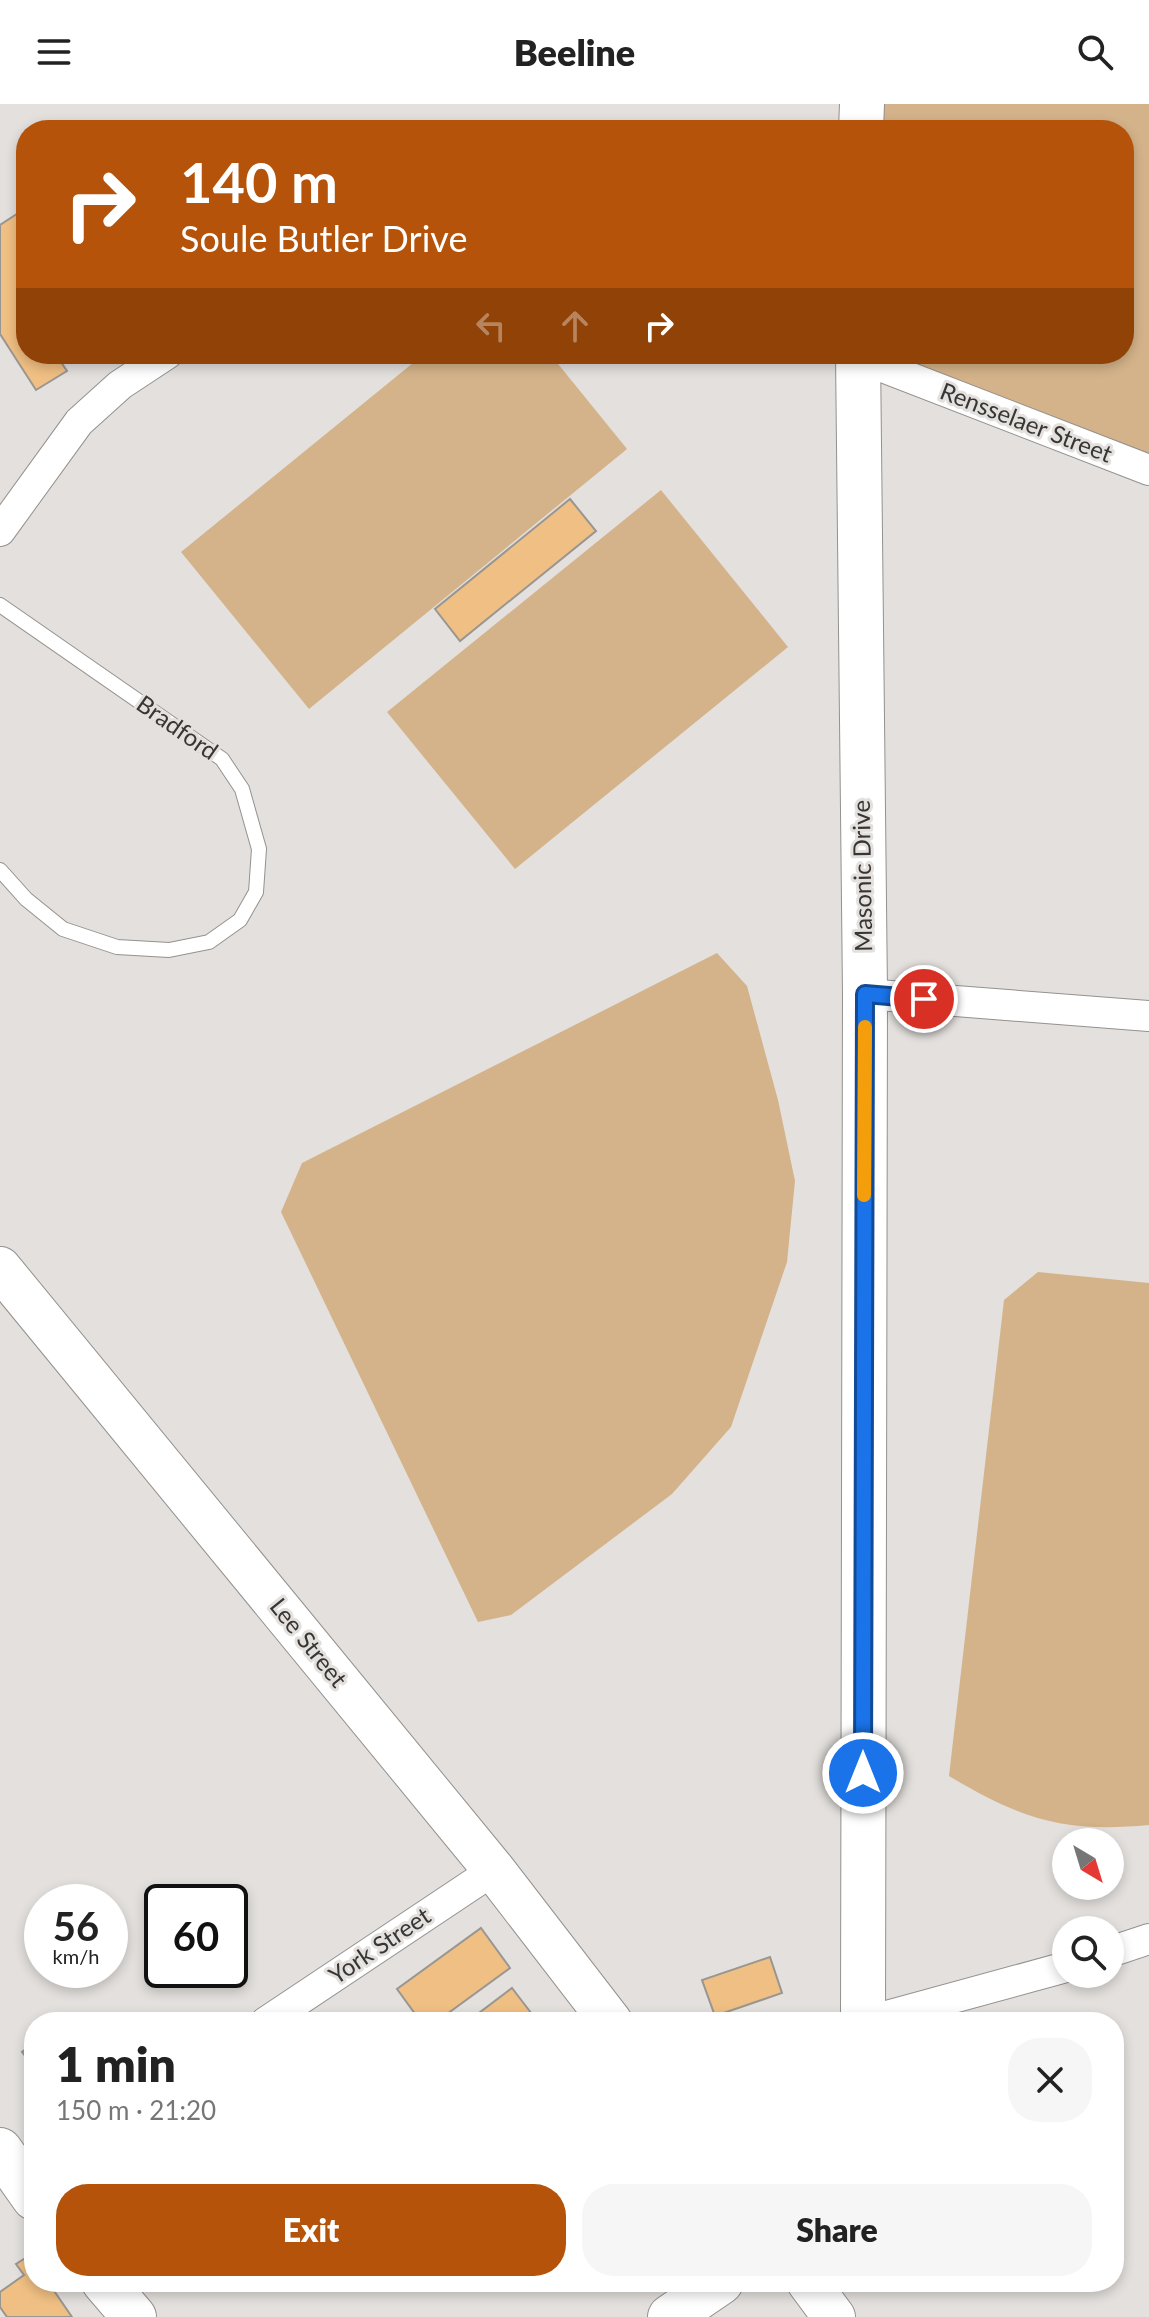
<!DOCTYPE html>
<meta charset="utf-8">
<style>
body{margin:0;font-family:Lato,sans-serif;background:#f6f6f6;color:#222;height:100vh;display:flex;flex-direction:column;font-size:30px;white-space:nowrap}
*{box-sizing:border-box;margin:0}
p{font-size:26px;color:#767676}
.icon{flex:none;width:44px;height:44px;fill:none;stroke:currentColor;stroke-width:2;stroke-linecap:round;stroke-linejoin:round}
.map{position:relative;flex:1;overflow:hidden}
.side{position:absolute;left:24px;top:1908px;width:1100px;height:280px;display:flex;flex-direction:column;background:#fff;border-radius:32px;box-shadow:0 4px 12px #0003}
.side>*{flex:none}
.banner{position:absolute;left:16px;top:16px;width:1118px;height:244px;border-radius:32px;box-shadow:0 4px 12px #0003;background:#b45309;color:#fff;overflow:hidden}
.needle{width:52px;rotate:142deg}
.tools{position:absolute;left:1052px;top:1724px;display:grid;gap:16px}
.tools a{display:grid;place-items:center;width:72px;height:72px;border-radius:50%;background:#fff;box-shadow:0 4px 12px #0003;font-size:40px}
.speed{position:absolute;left:24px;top:1780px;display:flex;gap:16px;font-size:40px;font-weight:700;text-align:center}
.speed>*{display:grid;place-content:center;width:104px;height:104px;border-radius:50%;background:#fff;box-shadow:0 4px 12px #0003;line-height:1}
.speed small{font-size:20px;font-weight:400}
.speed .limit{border:4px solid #111;border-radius:12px;background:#fff;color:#111}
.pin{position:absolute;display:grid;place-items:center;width:68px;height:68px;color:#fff;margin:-34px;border:4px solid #fff;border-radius:50%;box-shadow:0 2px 8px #0007}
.me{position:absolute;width:88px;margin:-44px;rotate:0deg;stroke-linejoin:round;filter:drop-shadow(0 0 6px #0008)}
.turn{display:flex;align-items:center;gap:28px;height:168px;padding:0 32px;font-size:36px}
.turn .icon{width:104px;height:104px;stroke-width:2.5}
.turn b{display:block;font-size:56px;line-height:68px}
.lanes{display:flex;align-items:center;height:76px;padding:0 32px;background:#0003;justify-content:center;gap:40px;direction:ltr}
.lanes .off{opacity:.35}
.round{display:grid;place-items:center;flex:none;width:84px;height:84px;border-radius:32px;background:#f6f6f6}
.headline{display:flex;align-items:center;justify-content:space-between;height:136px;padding:0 32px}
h1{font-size:48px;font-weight:800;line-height:60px}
.action{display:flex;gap:16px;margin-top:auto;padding:16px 32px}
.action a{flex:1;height:92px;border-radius:32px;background:#b45309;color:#fff;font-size:32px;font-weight:800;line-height:92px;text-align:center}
.action a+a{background:#f6f6f6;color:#222}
header{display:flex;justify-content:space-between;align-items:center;height:104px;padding:0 32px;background:#fff;font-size:36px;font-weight:800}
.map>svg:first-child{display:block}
</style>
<header><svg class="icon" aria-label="menu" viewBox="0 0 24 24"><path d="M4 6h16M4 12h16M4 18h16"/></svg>Beeline<svg class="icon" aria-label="search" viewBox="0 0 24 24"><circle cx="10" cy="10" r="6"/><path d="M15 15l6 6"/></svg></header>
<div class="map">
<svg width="1149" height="2213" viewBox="0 0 1149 2213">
<rect width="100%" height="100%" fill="#e3e0dd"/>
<path fill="#d4b38a" d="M862 0H1149V354L861 250H1124V26H862Z
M424 250H550L627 345 309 605 181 448Z
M661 386 788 543 515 765 387 608Z
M717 849 747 882 778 996 795 1077 787 1158 731 1323 672 1390 511 1511 478 1518 281 1108 302 1059Z
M1038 1168 1149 1179V1721C1064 1729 1021 1715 949 1672L1004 1196Z"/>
<path fill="#f0bf83" stroke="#999692" stroke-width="2" d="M26 104V250H60L57 252 67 267 36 286 0 230V121Z
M570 395 596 427 460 537 435 505Z
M481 1824 510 1864 436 1918H421L397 1885Z
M770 1853 782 1889 715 1912 702 1876Z
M512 1884 538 1918H467Z
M34 1939V1963L22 1948Z
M30 2151 34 2157V2178H48L72 2213H7L0 2203V2188L24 2171 16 2160Z"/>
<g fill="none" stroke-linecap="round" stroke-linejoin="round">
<g stroke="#94918e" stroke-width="16">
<path id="lane" d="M0 501 222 655 242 685 259 745 256 788 240 816 209 838 169 846 117 843 63 825 26 795 0 766"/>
</g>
<g stroke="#94918e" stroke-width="32">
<path id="street" d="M849 250 1149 366
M0 427 79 318 120 281 167 250
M865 890 1149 912
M1110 1848 1149 1835
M266 1918 494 1766
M865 1918 1066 1863"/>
</g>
<g stroke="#94918e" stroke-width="44">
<path id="secondary" d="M0 1164 494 1766 611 1918
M808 2178 834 2213"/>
</g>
<g stroke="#94918e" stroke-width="46">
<path id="primary" d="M861 26 862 0
M858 250 865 890 863 1918
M0 2046 34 2094
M104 2178 134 2213
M670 2213 721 2178"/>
</g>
<use href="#lane" stroke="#fff" stroke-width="14"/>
<use href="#street" stroke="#fff" stroke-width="30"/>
<use href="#secondary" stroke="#fff" stroke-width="42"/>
<use href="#primary" stroke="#fff" stroke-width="44"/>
</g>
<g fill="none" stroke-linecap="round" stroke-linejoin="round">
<g stroke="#114b97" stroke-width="20">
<path id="route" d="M863 1669 865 890 924 895"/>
</g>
<use href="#route" stroke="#1a73e8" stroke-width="14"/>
<path stroke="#f59e0b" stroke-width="14" d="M864 1091 865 923"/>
</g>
<g text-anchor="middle" stroke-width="6" stroke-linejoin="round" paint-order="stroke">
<g font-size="24" fill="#383635" stroke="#e3e0dd">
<text transform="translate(1026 319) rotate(21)" y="8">Rensselaer Street</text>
<text transform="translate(177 624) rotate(35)" y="8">Bradford</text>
<text transform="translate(863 772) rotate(-91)" y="8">Masonic Drive</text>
<text transform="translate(308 1539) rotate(51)" y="8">Lee Street</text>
<text transform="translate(380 1842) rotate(-34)" y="8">York Street</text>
</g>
</g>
</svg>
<div class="tools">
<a><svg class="needle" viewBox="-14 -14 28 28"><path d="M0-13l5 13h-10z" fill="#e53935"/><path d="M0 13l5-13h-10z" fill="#767676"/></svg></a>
<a><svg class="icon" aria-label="search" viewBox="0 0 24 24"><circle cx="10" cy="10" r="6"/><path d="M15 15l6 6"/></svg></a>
</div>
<div class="speed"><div>56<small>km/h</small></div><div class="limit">60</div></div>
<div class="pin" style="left:924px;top:895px;background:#d93025"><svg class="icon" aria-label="arrive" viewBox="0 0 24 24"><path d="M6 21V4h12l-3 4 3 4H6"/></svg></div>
<svg class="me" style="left:863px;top:1669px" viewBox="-20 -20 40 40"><circle r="17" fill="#1a73e8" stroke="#fff" stroke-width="3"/><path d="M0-11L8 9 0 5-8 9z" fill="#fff"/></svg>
<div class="banner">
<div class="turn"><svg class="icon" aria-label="right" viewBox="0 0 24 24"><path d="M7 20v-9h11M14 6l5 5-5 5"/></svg><div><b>140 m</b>Soule Butler Drive</div></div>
<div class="lanes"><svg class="icon off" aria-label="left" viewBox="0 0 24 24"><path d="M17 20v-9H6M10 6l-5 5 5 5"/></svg><svg class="icon off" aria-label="ahead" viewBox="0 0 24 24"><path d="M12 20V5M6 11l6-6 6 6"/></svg><svg class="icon" aria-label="right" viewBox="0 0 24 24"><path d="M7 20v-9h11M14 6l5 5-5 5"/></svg></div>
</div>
<section class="side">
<div class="headline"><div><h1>1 min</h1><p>150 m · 21:20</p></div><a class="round"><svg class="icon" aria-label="close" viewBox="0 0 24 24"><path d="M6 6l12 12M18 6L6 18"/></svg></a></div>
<div class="action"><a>Exit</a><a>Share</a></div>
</section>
</div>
